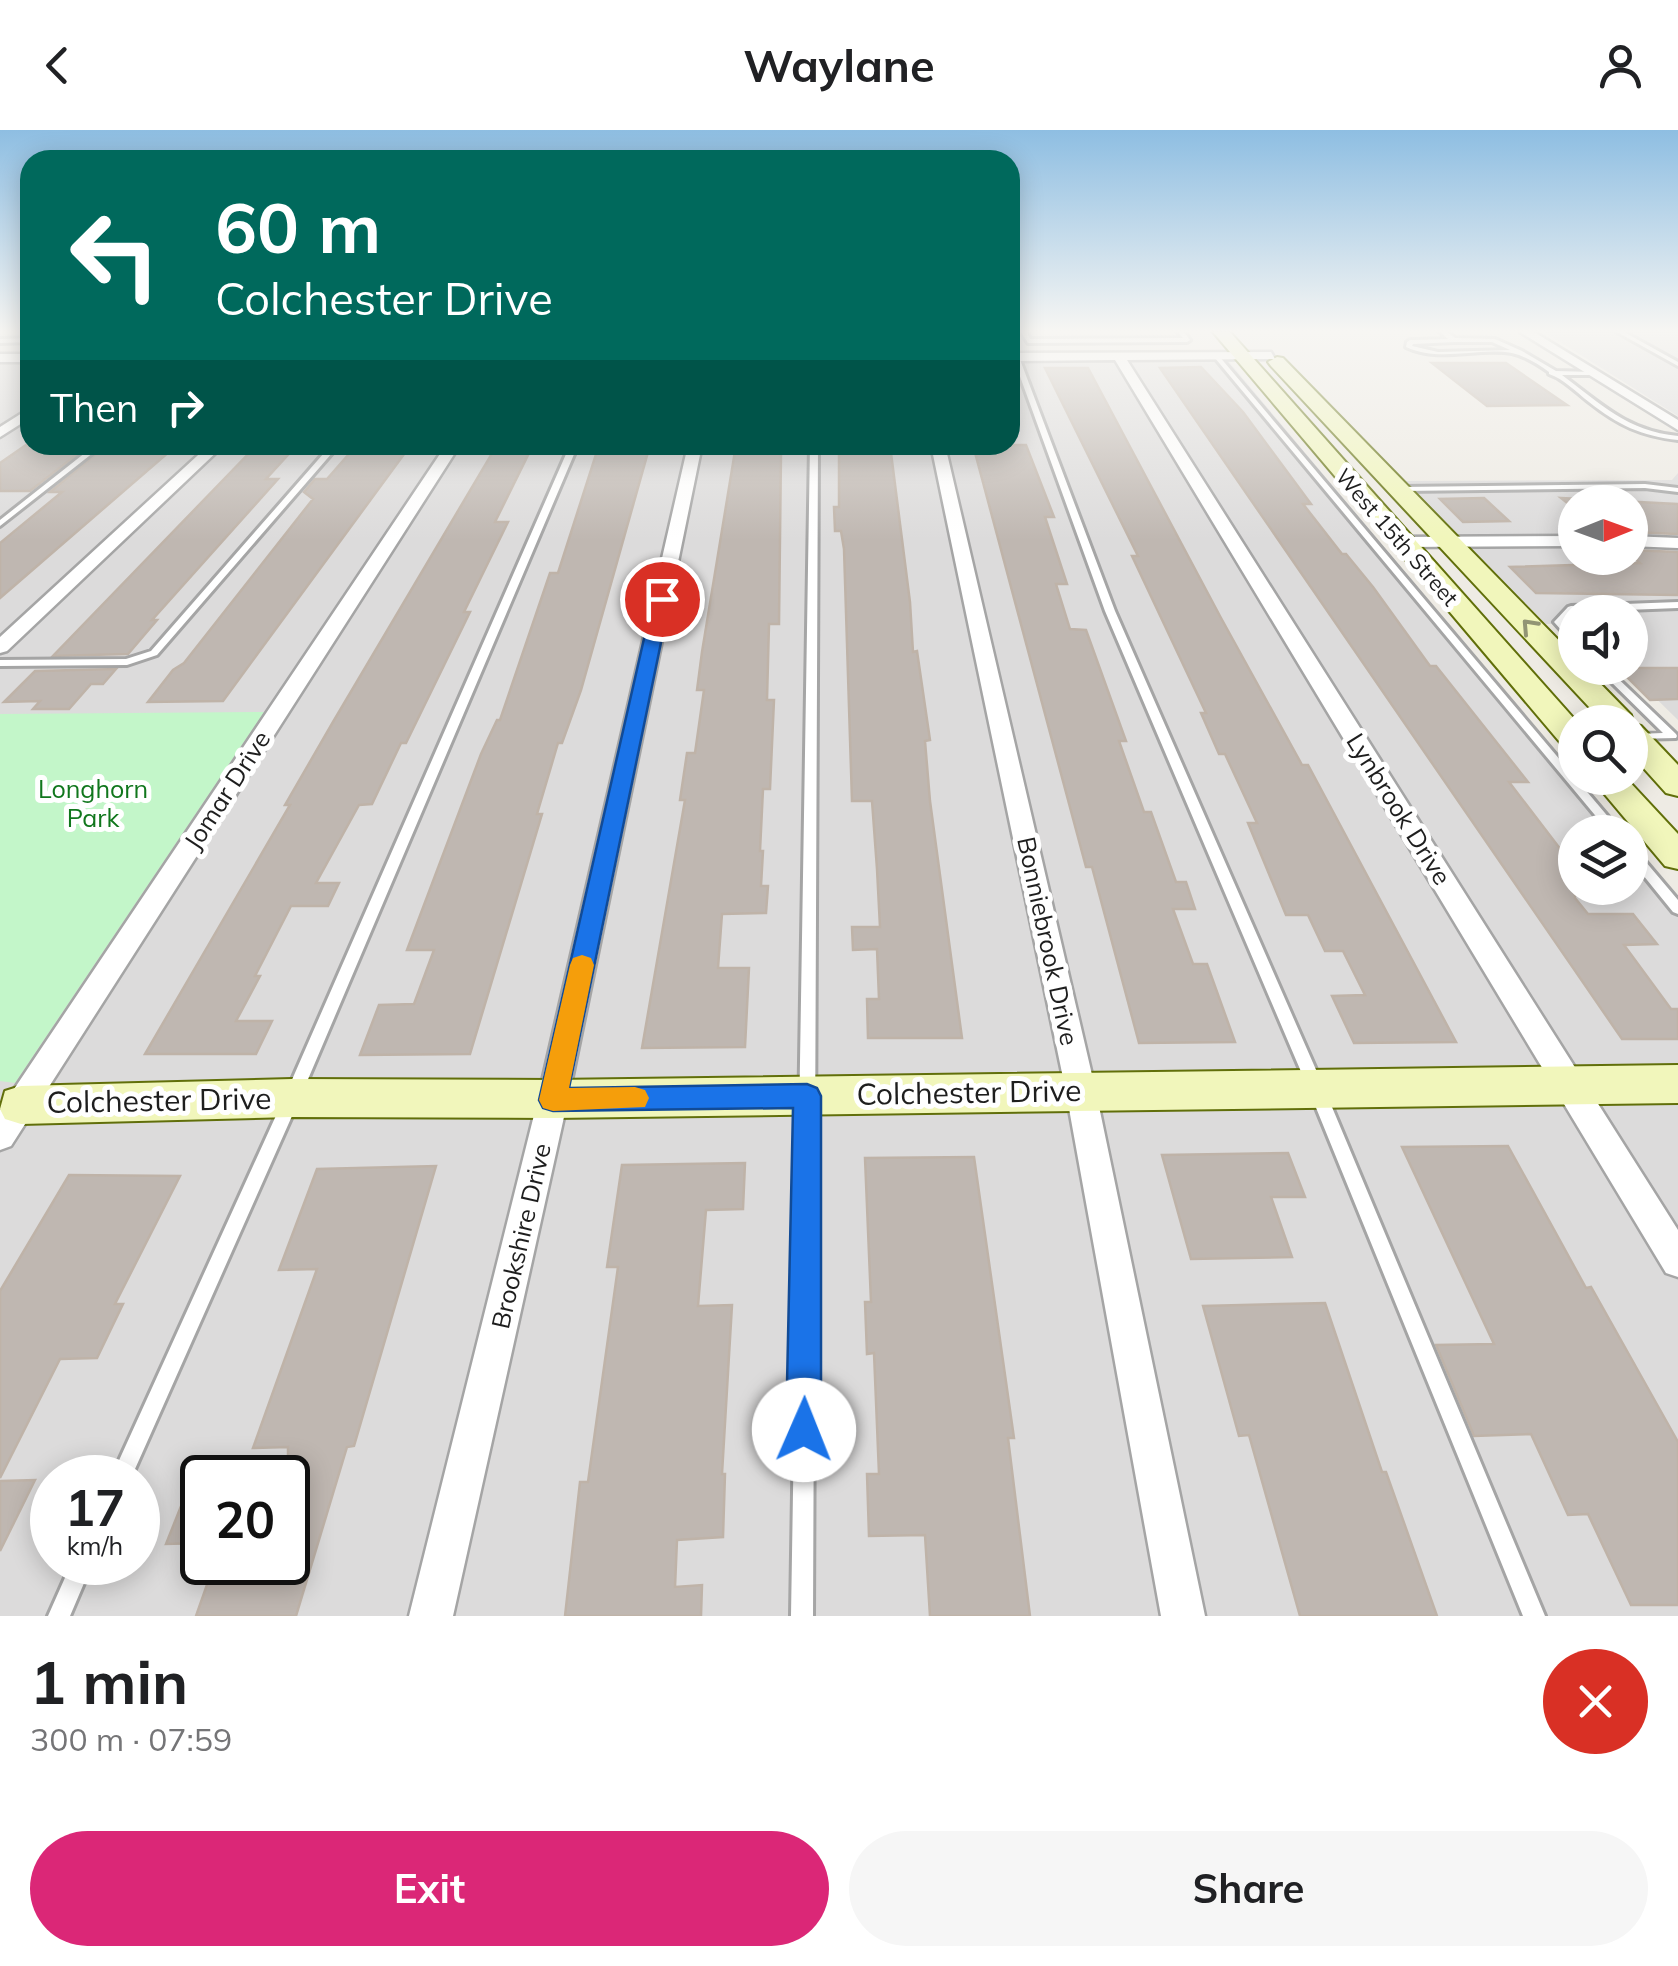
<!DOCTYPE html>
<meta charset="utf-8">
<style>
body{margin:0;font-family:Mulish,sans-serif;background:#f6f6f6;color:#202124;height:100vh;display:flex;flex-direction:column;font-size:38px;white-space:nowrap}
*{box-sizing:border-box;margin:0}
p{font-size:32px;color:#757577}
.icon{flex:none;width:55px;height:55px;fill:none;stroke:currentColor;stroke-width:2;stroke-linecap:round;stroke-linejoin:round}
.map{position:relative;height:1486px;overflow:hidden}
.drawer{display:flex;flex-direction:column;background:#fff;flex:1}
.drawer>*{flex:none}
.hud{position:absolute;left:20px;top:20px;width:1000px;height:305px;border-radius:30px;box-shadow:0 5px 25px #0003;background:#00695c;color:#fff;overflow:hidden}
.needle{width:65px;rotate:89deg}
.fabs{position:absolute;left:1558px;top:355px;display:grid;gap:20px}
.fabs a{display:grid;place-items:center;width:90px;height:90px;border-radius:50%;background:#fff;box-shadow:0 5px 25px #0003;font-size:50px}
.speed{position:absolute;left:30px;top:1325px;display:flex;gap:20px;font-size:50px;font-weight:700;text-align:center}
.speed>*{display:grid;place-content:center;width:130px;height:130px;border-radius:50%;background:#fff;box-shadow:0 5px 25px #0003;line-height:1}
.speed small{font-size:25px;font-weight:400}
.speed .limit{border:5px solid #111;border-radius:15px;background:#fff;color:#111}
.pin{position:absolute;display:grid;place-items:center;width:85px;height:85px;color:#fff;margin:-42px;border:5px solid #fff;border-radius:50%;box-shadow:0 2px 10px #0007}
.me{position:absolute;width:110px;margin:-55px;rotate:1deg;stroke-linejoin:round;filter:drop-shadow(0 0 8px #0008)}
.turn{display:flex;align-items:center;gap:35px;height:210px;padding:0 30px;font-size:45px}
.turn .icon{width:130px;height:130px;stroke-width:2.5}
.turn b{display:block;font-size:70px;line-height:85px}
.then{display:flex;align-items:center;height:95px;padding:0 30px;background:#0003;gap:20px;font-size:38px}
.round{display:grid;place-items:center;flex:none;width:105px;height:105px;border-radius:52px;background:#f6f6f6}
.head{display:flex;align-items:center;justify-content:space-between;height:170px;padding:0 30px}
h1{font-size:60px;font-weight:700;line-height:75px}
.action{display:flex;gap:20px;margin-top:auto;padding:20px 30px}
.action a{flex:1;height:115px;border-radius:60px;background:#db2777;color:#fff;font-size:40px;font-weight:700;line-height:115px;text-align:center}
.action a+a{background:#f6f6f6;color:#202124}
header{display:flex;justify-content:space-between;align-items:center;height:130px;padding:0 30px;background:#fff;font-size:45px;font-weight:700}
.map>svg:first-child{display:block}
</style>
<header><svg class="icon" aria-label="back" viewBox="0 0 24 24"><path d="M15 5l-7 7 7 7"/></svg>Waylane<svg class="icon" aria-label="person" viewBox="0 0 24 24"><circle cx="12" cy="8" r="4"/><path d="M4 21q1-7 8-7t8 7"/></svg></header>
<div class="map">
<svg width="1678" height="1486" viewBox="0 0 1678 1486">
<rect width="100%" height="100%" fill="#eeebe4"/>
<path fill="#dcdbdb" fill-rule="evenodd" d="M1544 202H1678V286Z
M1010 222H1221L1622 702H1575V758H1630V712L1678 770V1486H0V223H30V315H1010ZM52 1348H138V1432H52ZM202 1348H288V1432H202Z
M1678 343V590L1625 538H1630V482H1575V493L1546 494 1405 351 1672 350ZM1575 372H1630V428H1575Z"/>
<path fill="#c3f6c9" d="M264 582 15 953 0 951V584Z"/>
<path fill="#bfb7b1" stroke="#bfb3a8" stroke-width="2.5" d="M1432 233H1506L1567 275 1487 276Z
M1201 237 1243 282 1311 374H1303L1342 424H1346L1373 457 1430 536H1436L1528 652H1509L1561 720 1575 719V768L1588 784H1633L1657 814 1624 815 1671 879H1678V909H1622L1160 238Z
M1045 238H1088L1221 488 1302 635H1308L1456 912 1354 913 1332 866 1365 865 1343 821H1325L1308 785H1286L1248 693H1257L1225 624H1219L1201 583H1206L1132 426H1138Z
M26 315H89L30 361H0V333Z
M107 315H177L0 468V413L62 362H50Z
M257 315H297L266 349H278L152 490H157L128 524 53 526Z
M497 315H533L495 392H508L464 482H470L406 613H401L372 674 359 675 316 753H339L328 776H291L255 846H260L236 891H272L256 924H145L290 675H285L333 592Z
M599 315H650L581 560 562 613H558L537 684H542L470 924 360 925 379 875 414 874 434 820H407L481 624 497 590H500L550 443H558Z
M736 315H769L768 324 781 323 779 494H769L767 570H774L770 659H763L760 721H763L761 756H768L766 783 722 784 718 838H749L745 917 642 918 685 670H680L687 623H695L704 560H697L702 522Z
M858 315H890L910 472 913 522 917 521 930 610 925 611 930 671 962 908H868L867 869H879L877 819 853 820 852 797H880L877 739 872 671H852L844 419 841 401H835L834 377H839V324L859 323Z
M973 315H1026L1054 387H1045L1067 454H1056L1070 499 1086 500 1126 611H1119L1144 682H1151L1176 752H1186L1195 779H1173L1193 834H1207L1235 912 1139 913 1092 737H1086Z
M356 316H410L223 571 148 572 173 540 184 533 313 369 304 362 315 349H327Z
M1484 368 1509 391 1463 392 1440 369Z
M1561 368 1678 374V404L1630 402V372H1575V379Z
M1630 420 1678 422V465L1536 463 1510 437 1640 433 1630 425Z
M1618 538H1678V569L1650 570Z
M116 539 103 554H91L69 579H33L40 571 4 572 35 541Z
M1508 1016 1586 1158 1591 1157 1678 1312V1475H1631L1588 1384 1568 1385 1531 1304 1474 1306 1436 1215 1494 1214 1402 1017Z
M1288 1023 1305 1067H1271L1292 1127 1191 1129 1162 1025Z
M974 1027 1014 1308H1008L1030 1486H930L925 1405 869 1406 867 1344H879L874 1223 867 1224 865 1172H871L865 1028Z
M745 1033 743 1079 706 1080 698 1176 732 1175 722 1344H725L723 1407 677 1410 675 1457 702 1455 701 1486H565L580 1352H588L618 1137H607L622 1035Z
M436 1036 354 1316 347 1317 296 1486H196L215 1432H288V1317L253 1318 317 1139 279 1140 317 1039Z
M69 1045 180 1046 115 1174H123L97 1228 60 1229 0 1348V1161Z
M1325 1173 1382 1342H1386L1437 1486H1300L1249 1305 1239 1306 1203 1176Z
M201 1326 202 1413 166 1414Z
M35 1350 0 1421V1351Z"/>
<g fill="none" stroke-linecap="round" stroke-linejoin="round">
<g stroke="#a5a5a5" stroke-width="6">
<path id="lane" d="M1021 202H1027L1030 209 1183 208 1178 202H1184L1190 210 1187 212 1028 213Z
M1440 202H1447L1455 208 1495 209 1522 221 1556 241 1594 242 1592 245H1562C1601 274 1627 301 1678 306V310C1641 306 1618 295 1589 272 1576 262 1564 249 1549 244V242C1538 234 1525 226 1512 223 1476 217 1441 233 1406 217L1407 212 1410 210 1448 209ZM1454 212H1492L1510 220 1438 222 1412 216 1413 214Z
M1617 202H1624L1678 232V236Z
M30 208V212L0 213V209Z
M1016 225 1019 227 1115 481 1324 958 1545 1486H1523L1308 958 1105 481 1013 227Z
M1215 226H1219L1621 702H1609L1215 228Z
M95 315H103L0 396V390Z
M331 315H339L157 525 127 535 0 536V530L126 529 151 521Z
M570 315H578L300 968 131 1348H111L284 968Z
M810 315H818L813 1486H791Z
M1645 354 1678 358V362L1645 358 1401 361 1397 359 1401 357Z
M1678 472V478L1574 482 1564 492 1575 504V513L1572 512 1554 492 1568 477 1571 476Z
M1597 538H1607L1676 604 1677 606 1676 608 1632 609 1631 607 1636 604 1663 603Z
M1630 717 1634 718 1678 770V784L1673 782 1630 729Z
M72 1432H93L70 1486H48Z"/>
</g>
<g stroke="#a5a5a5" stroke-width="5">
<path id="street" d="M1520 202H1534L1678 290V300Z
M1271 222 1275 229 1127 230 1678 1100V1147L1666 1143 1115 230 1010 231V223Z
M0 224H30V232H0Z
M30 278V288L0 307V297Z
M209 315H224L7 521 0 523V507Z
M446 315H460L11 1016 0 1020V980Z
M688 315H702L568 969 453 1486H409L538 969Z
M931 315H945L1096 962 1205 1486H1161L1066 962Z
M1575 406V416L1400 417 1392 412 1400 407Z
M1630 406 1678 408V418L1630 416Z"/>
</g>
<g stroke="#616f0a" stroke-width="4">
<path id="secondary" d="M1213 202H1230L1577 592 1575 620 1564 617Z
M1277 227 1283 228 1575 527V538H1585L1631 585 1634 594 1641 596 1678 635V666L1666 663 1630 623V592H1603L1271 236 1268 232Z
M1591 648H1626L1678 704V739L1665 736Z
M1678 935V973L553 988 292 987 21 994 5 989 0 979 5 961 21 956 292 949 553 950Z"/>
</g>
<use href="#lane" fill="#fff" fill-rule="evenodd"/>
<use href="#street" fill="#fff" fill-rule="evenodd"/>
<use href="#secondary" fill="#f1f6bb" fill-rule="evenodd"/>
</g>
<defs><path id="oneway-chevron" d="M-2-3.5L2.5 0L-2 3.5" fill="none" stroke-width="1.6" stroke-linecap="round" stroke-linejoin="round" transform="scale(2.5)"/></defs>
<use stroke="#929574" href="#oneway-chevron" transform="translate(1529 496) rotate(-133)"/>
<linearGradient id="sky" x2="0" y2="1"><stop stop-color="#8ebee2"/><stop offset="0.49" stop-color="#f7f6f3"/><stop offset="1" stop-color="#f7f6f3" stop-opacity="0"/></linearGradient>
<rect width="1678" height="410" fill="url(#sky)"/>
<path fill="#1a73e8" stroke="#114b97" stroke-width="2.5" d="M662 464 670 469 569 958 807 954 817 958 821 966V1300L816 1313 804 1318 791 1313 786 1300 793 978 553 981 543 978 539 970 653 469Z"/>
<path fill="#f59e0b" d="M582 825 591 828 594 835 569 958 635 957 645 960 649 968 645 977 553 981 543 978 539 970 570 835 573 828Z"/>
<g text-anchor="middle" stroke-width="10" stroke-linejoin="round" paint-order="stroke">
<g font-size="22" fill="#1e1e1e" stroke="#fff">
<text transform="translate(1397 407) rotate(49)" y="8">West 15th Street</text>
</g>
<g font-size="25" fill="#11771d" stroke="#fff">
<text x="93" y="668">Longhorn<tspan x="93" dy="29">Park</tspan></text>
</g>
<g font-size="25" fill="#1e1e1e" stroke="#fff">
<text transform="translate(227 660) rotate(-57)" y="9">Jomar Drive</text>
<text transform="translate(1399 679) rotate(58)" y="9">Lynbrook Drive</text>
<text transform="translate(1048 811) rotate(78)" y="9">Bonniebrook Drive</text>
<text transform="translate(521 1106) rotate(-77)" y="9">Brookshire Drive</text>
</g>
<g font-size="30" fill="#1e1e1e" stroke="#fff">
<text transform="translate(969 963) rotate(-1)" y="10">Colchester Drive</text>
<text transform="translate(159 971) rotate(-1)" y="10">Colchester Drive</text>
</g>
</g>
</svg>
<div class="fabs">
<a><svg class="needle" viewBox="-14 -14 28 28"><path d="M0-13l5 13h-10z" fill="#e53935"/><path d="M0 13l5-13h-10z" fill="#757577"/></svg></a>
<a><svg class="icon" aria-label="sound" viewBox="0 0 24 24"><path d="M4 9h4l5-4v14l-5-4H4zM17 9q2 3 0 6"/></svg></a>
<a><svg class="icon" aria-label="search" viewBox="0 0 24 24"><circle cx="10" cy="10" r="6"/><path d="M15 15l6 6"/></svg></a>
<a><svg class="icon" aria-label="layers" viewBox="0 0 24 24"><path d="M12 4l9 5-9 5-9-5zM3 14l9 5 9-5"/></svg></a>
</div>
<div class="speed"><div>17<small>km/h</small></div><div class="limit">20</div></div>
<div class="pin" style="left:662px;top:469px;background:#d93025"><svg class="icon" aria-label="arrive" viewBox="0 0 24 24"><path d="M6 21V4h12l-3 4 3 4H6"/></svg></div>
<svg class="me" style="left:804px;top:1300px" viewBox="-20 -20 40 40"><circle r="19" fill="#fff"/><path d="M0-13L10 11 0 6-10 11z" fill="#1a73e8"/></svg>
<div class="hud">
<div class="turn"><svg class="icon" aria-label="left" viewBox="0 0 24 24"><path d="M17 20v-9H6M10 6l-5 5 5 5"/></svg><div><b>60 m</b>Colchester Drive</div></div>
<div class="then">Then<svg class="icon" aria-label="right" viewBox="0 0 24 24"><path d="M7 20v-9h11M14 6l5 5-5 5"/></svg></div>
</div>
</div>
<section class="drawer">
<div class="head"><div><h1>1 min</h1><p>300 m · 07:59</p></div><a class="round" style="background:#d93025;color:#fff"><svg class="icon" aria-label="close" viewBox="0 0 24 24"><path d="M6 6l12 12M18 6L6 18"/></svg></a></div>
<div class="action"><a>Exit</a><a>Share</a></div>
</section>
